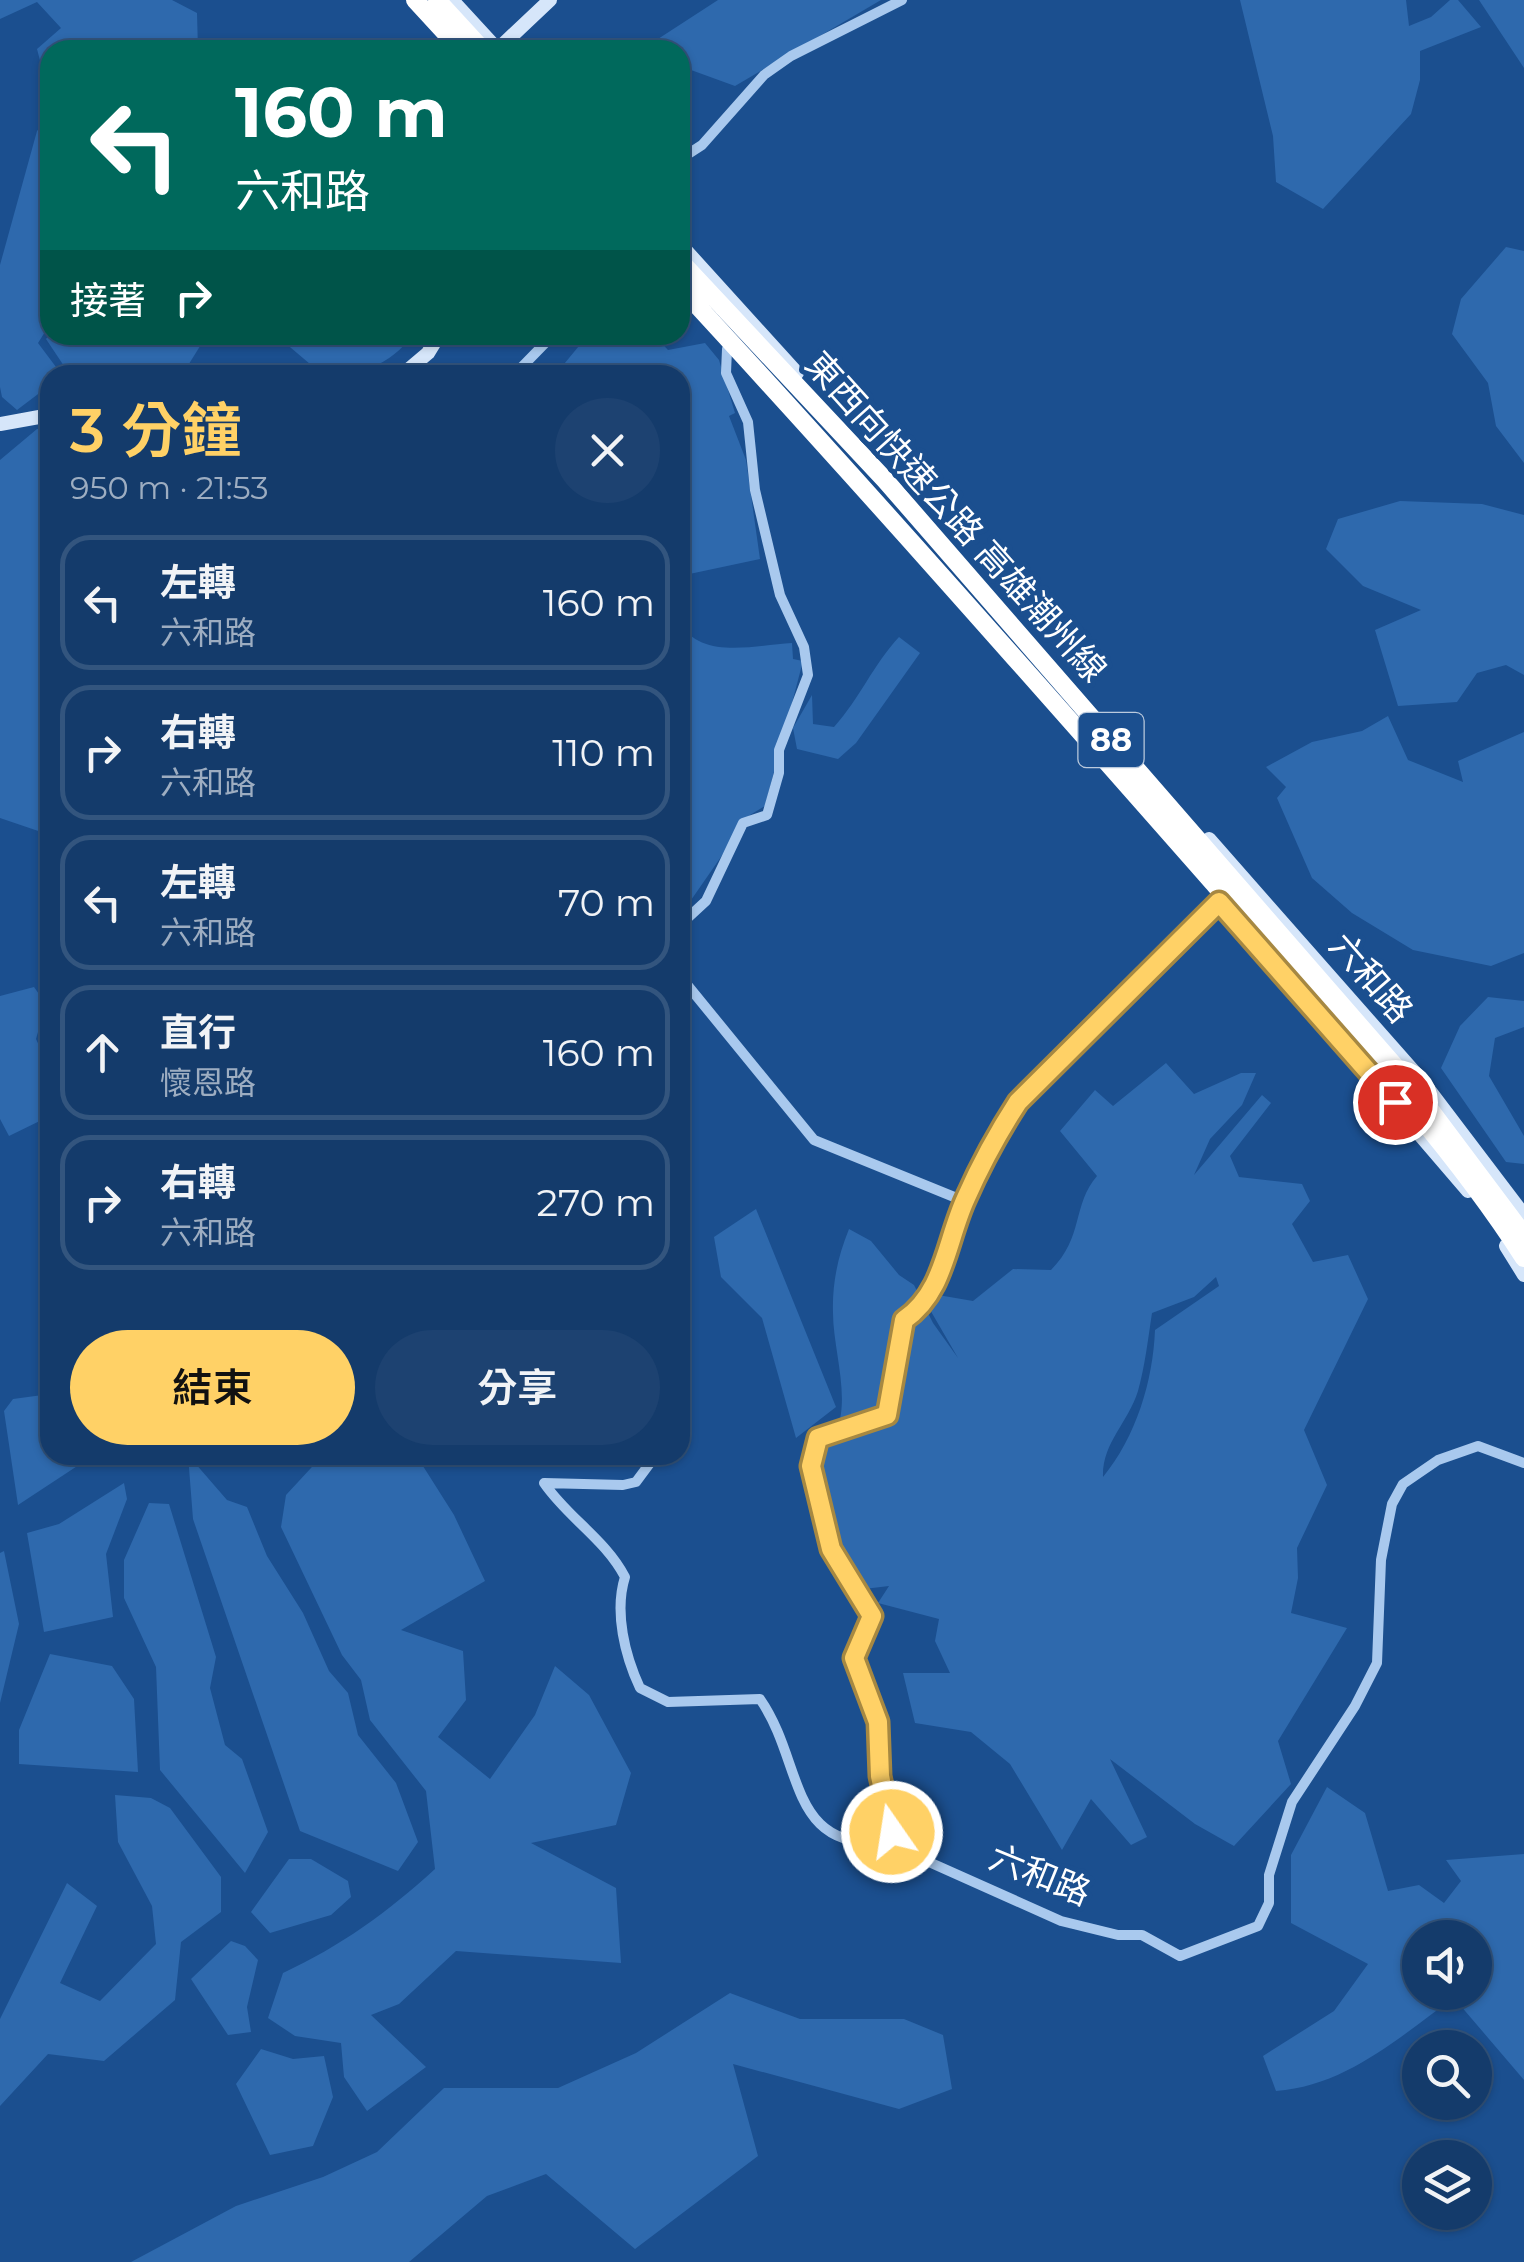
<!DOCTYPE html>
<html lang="zh-TW">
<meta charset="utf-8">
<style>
body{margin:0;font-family:Montserrat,"Noto Sans TC",sans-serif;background:#1d4271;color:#f1f3f6;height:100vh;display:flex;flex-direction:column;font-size:38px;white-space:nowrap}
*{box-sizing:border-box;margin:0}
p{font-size:32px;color:#9dadc1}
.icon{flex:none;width:55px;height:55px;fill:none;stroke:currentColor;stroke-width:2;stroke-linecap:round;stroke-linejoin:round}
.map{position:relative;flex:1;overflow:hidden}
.side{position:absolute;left:40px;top:365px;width:650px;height:1100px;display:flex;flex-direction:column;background:#143b6b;border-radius:30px;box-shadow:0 2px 8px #0004,0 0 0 2px #33557e}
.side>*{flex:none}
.top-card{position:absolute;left:40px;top:40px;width:650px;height:305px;border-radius:30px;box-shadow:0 2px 8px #0004,0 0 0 2px #33557e;background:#00695c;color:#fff;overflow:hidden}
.buttons{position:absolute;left:1402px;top:1920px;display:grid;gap:20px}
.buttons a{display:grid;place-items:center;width:90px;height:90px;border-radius:50%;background:#143b6b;box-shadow:0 2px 8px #0004,0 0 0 2px #33557e;font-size:50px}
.pin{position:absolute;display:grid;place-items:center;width:85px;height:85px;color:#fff;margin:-42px;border:5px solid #fff;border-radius:50%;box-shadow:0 2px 10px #0007}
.me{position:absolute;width:110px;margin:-55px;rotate:347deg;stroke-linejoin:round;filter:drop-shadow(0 0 8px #0008)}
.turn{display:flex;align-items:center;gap:35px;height:210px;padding:0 30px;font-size:45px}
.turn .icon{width:130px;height:130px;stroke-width:2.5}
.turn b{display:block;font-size:70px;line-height:85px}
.then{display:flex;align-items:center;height:95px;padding:0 30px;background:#0003;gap:20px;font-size:38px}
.round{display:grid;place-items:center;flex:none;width:105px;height:105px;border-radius:52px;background:#1d4271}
.summary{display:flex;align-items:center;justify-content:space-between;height:170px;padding:0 30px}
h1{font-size:60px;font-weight:600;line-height:75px;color:#ffd166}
.cta{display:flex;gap:20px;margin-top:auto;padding:20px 30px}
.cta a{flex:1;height:115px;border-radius:60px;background:#ffd166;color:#111;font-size:40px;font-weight:600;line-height:115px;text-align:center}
.cta a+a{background:#1d4271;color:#f1f3f6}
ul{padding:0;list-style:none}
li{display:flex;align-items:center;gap:30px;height:135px;margin:0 20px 15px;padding:0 10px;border:5px solid #33557e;border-radius:30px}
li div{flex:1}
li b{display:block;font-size:38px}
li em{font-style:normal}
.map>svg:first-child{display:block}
</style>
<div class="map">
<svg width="1524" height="2262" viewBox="0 0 1524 2262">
<rect width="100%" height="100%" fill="#1b4f8f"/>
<path fill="#2e69ad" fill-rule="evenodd" d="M0 0H172L197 13 198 50H160L105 40 106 50H50V99L37 49 61 28 37 2 0 19Z
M718 0H881L735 86 680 66V50H641Z
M1240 0H1406L1409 26 1431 17 1450 0H1458L1481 27 1420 51V80L1411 114 1323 209 1276 182 1273 136Z
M1479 0H1524V68Z
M50 116V324L38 343 62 375H50V385L17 410 2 397 0 387V265L37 131Z
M1506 247 1524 251V463L1496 426 1488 383 1452 334 1461 299Z
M50 334V335H207L182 375H70L46 339Z
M286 335H413C389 366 361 375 323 375L284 342Z
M588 335H654L668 350 705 343 719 360 735 413 729 416 746 460 760 559 680 576V375H555Z
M50 428V835L0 818V460L37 429Z
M1400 501 1482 504 1524 515V675L1506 665 1477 673 1457 702 1398 706 1375 630 1421 610 1363 586 1326 549 1338 519Z
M680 621C698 661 756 645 792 643L793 659 803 661 765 806 750 815 680 916Z
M899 637 920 653 856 743 838 759 797 749 793 728 812 695 813 724 834 727C860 698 873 665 899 637Z
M1388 716 1408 760 1463 782 1458 761 1524 732V953L1491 966 1413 950 1352 913 1312 878 1277 798 1286 787 1266 767 1312 742 1362 731Z
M34 987 46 1004 36 1039 50 1069V1116L9 1136 0 1119V996Z
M1488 997 1524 1001V1027L1495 1038 1489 1076 1524 1136V1164L1506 1162 1441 1068 1460 1026Z
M1166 1063 1194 1094 1241 1073H1256L1242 1105 1210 1139 1194 1175 1262 1095 1271 1103 1230 1156 1239 1177 1302 1184 1310 1201 1292 1224 1313 1262 1348 1255 1368 1299 1304 1430 1327 1485 1297 1548 1298 1578 1291 1613 1347 1628 1278 1741 1291 1784 1234 1846 1195 1824 1110 1759 1147 1837 1131 1845 1091 1799 1062 1850 1010 1764 971 1732 915 1723 903 1673H950L935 1641 939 1619 878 1603 889 1586 864 1589 843 1572 817 1471 820 1453C860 1420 833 1358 833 1313 832 1283 838 1256 849 1229L871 1241 899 1275 914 1285 933 1323 958 1358 929 1308 938 1295 973 1301 1013 1269 1051 1270C1084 1237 1072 1205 1097 1176L1060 1131 1095 1090 1113 1106ZM1216 1277 1219 1286 1155 1330C1153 1381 1136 1437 1103 1477 1102 1443 1128 1423 1138 1391 1145 1366 1148 1339 1152 1313L1194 1297Z
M756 1209 836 1407 796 1438 762 1318 721 1277 714 1237Z
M50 1394V1455H94L18 1505 4 1411 13 1399Z
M188 1455 227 1500 247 1507 267 1556 303 1613 329 1671 348 1693 358 1735 396 1783 418 1842 398 1871 300 1831 193 1519Z
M323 1455H416L454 1515 485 1581 401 1630 463 1651 466 1700 438 1737 490 1779 535 1715 555 1666 589 1695 631 1773 616 1825 531 1843 616 1888 621 1963 456 1951 399 2004 371 2015 426 2067 367 2111 344 2077 341 2043 295 2036 268 2018 283 1973C341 1946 388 1912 435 1869L426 1791 370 1720 361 1680 342 1655 281 1527 286 1495Z
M124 1483 127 1499 106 1554 113 1617 44 1632 27 1533 59 1524Z
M149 1503 169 1504 216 1657 210 1688 225 1745 242 1759 268 1832 245 1873 160 1770 156 1667 124 1598V1560Z
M4 1551 19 1624 0 1703V1553Z
M50 1654 112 1666 134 1699 138 1772 19 1764V1730Z
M1327 1787 1365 1813 1388 1891 1419 1885 1444 1903 1461 1881 1446 1860 1524 1854V2080L1454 1998C1399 2037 1346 2086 1276 2091L1263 2056 1334 2011 1368 1964 1291 1923V1855ZM1420 1938H1475V1992H1420Z
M115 1795 151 1798 170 1808 221 1877V1912L181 1942 175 2000 104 2061 48 2054 0 2106V2019L67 1883 97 1906 60 1983 100 2001 156 1944 152 1906 118 1842Z
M289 1859H311L348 1881 351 1897 331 1915 270 1933 251 1912Z
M231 1941 245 1946 258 1960 247 2007 251 2032 228 2035 191 1979Z
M730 1993 800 2019H904L943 2035 952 2089 899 2109 733 2064 758 2156 635 2249 546 2174 487 2196 409 2262H131L236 2206 323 2177 377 2152 444 2088H558L636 2053Z
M261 2049 293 2059 324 2056 333 2097 313 2146 270 2155 236 2084Z"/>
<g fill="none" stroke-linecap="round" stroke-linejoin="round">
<path stroke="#a9c9ee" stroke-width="10" d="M680 152 685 156 702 145 764 75 791 56 902 0
M514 375 553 335
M1228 893 1018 1102C998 1133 981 1164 966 1198 946 1241 945 1292 904 1320L887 1415 818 1439 811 1466 831 1549 872 1616 854 1658 878 1722 879 1776 896 1842 920 1858 1061 1921 1118 1935H1142L1180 1956 1258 1926 1269 1903V1875L1292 1802 1355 1706 1377 1663 1381 1560 1392 1504 1403 1484 1438 1460 1478 1446 1524 1463
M680 925 706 901 743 823 767 815 779 773V750L808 675 804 647 780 595 755 490 748 422 726 373 727 349
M680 976 814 1140 964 1201
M656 1455 636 1482 623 1485 544 1483C568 1518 605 1539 625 1577 614 1612 625 1656 640 1688L668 1702 760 1699C806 1765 785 1855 896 1842"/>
<path stroke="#d6e6fa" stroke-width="14" d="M452 0 498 50
M497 50 550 0
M680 244 797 373
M402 375 428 353 439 335
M0 424 50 415
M1209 839 1423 1082 1524 1215
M1251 938 1468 1191
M1506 1246 1524 1275"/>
<path stroke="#fff" stroke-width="18" d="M415 0 461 50
M437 0 483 50"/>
<path stroke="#fff" stroke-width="18" d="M680 261 885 480 1413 1087 1524 1235
M680 287C862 484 1038 684 1215 885 1321 1006 1437 1123 1524 1258"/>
</g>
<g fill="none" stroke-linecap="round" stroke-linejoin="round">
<g stroke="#a68842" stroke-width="25">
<path id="route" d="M892 1832 880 1776 878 1722 854 1658 872 1616 831 1549 811 1466 818 1438 887 1415 904 1320C945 1292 946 1241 966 1198 981 1164 998 1133 1018 1102L1219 902 1395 1102"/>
</g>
<use href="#route" stroke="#ffd166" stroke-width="18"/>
</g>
<g text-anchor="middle" stroke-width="10" stroke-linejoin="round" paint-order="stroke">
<rect fill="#1b4f8f" stroke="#bbcadd" stroke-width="2.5" x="1078.5" y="713" width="65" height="54" rx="8"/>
<g font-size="32" font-weight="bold" fill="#fff">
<text x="1111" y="751">88</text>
</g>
<g font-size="35" fill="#fff" stroke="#1b4f8f">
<text transform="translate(956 517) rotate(48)" y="12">東西向快速公路 高雄潮州線</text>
<text transform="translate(1371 978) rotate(49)" y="12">六和路</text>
<text transform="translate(1040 1875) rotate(22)" y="12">六和路</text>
</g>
</g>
</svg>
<div class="buttons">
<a><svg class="icon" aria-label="sound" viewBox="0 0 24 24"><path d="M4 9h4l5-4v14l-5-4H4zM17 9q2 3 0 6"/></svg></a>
<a><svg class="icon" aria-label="search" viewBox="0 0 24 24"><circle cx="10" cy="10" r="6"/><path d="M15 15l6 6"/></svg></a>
<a><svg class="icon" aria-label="layers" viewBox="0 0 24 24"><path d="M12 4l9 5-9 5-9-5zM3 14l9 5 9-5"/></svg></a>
</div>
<div class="pin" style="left:1395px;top:1102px;background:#d93025"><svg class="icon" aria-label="arrive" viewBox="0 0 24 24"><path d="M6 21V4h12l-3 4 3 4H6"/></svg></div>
<svg class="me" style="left:892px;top:1832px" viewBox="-20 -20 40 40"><circle r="17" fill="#ffd166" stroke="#fff" stroke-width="3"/><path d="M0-11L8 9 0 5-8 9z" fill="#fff"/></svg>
<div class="top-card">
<div class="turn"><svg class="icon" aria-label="left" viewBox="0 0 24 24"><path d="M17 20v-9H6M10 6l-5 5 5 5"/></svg><div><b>160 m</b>六和路</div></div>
<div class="then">接著<svg class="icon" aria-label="right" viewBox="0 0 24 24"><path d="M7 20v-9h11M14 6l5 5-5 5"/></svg></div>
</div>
<section class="side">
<div class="summary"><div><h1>3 分鐘</h1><p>950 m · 21:53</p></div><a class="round"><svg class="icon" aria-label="close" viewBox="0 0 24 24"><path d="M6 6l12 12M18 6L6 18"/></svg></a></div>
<ul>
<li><svg class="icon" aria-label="left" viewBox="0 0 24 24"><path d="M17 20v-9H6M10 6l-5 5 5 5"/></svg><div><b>左轉</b><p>六和路</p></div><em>160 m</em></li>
<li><svg class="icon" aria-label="right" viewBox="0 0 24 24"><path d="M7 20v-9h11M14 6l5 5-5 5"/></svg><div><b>右轉</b><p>六和路</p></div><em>110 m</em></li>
<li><svg class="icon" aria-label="left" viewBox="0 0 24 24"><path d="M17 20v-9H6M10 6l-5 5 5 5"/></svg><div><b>左轉</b><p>六和路</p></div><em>70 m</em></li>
<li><svg class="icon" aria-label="ahead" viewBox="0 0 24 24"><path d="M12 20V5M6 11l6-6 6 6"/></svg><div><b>直行</b><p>懷恩路</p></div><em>160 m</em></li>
<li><svg class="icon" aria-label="right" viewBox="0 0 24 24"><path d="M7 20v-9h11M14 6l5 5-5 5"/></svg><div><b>右轉</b><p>六和路</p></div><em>270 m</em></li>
</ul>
<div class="cta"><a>結束</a><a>分享</a></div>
</section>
</div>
